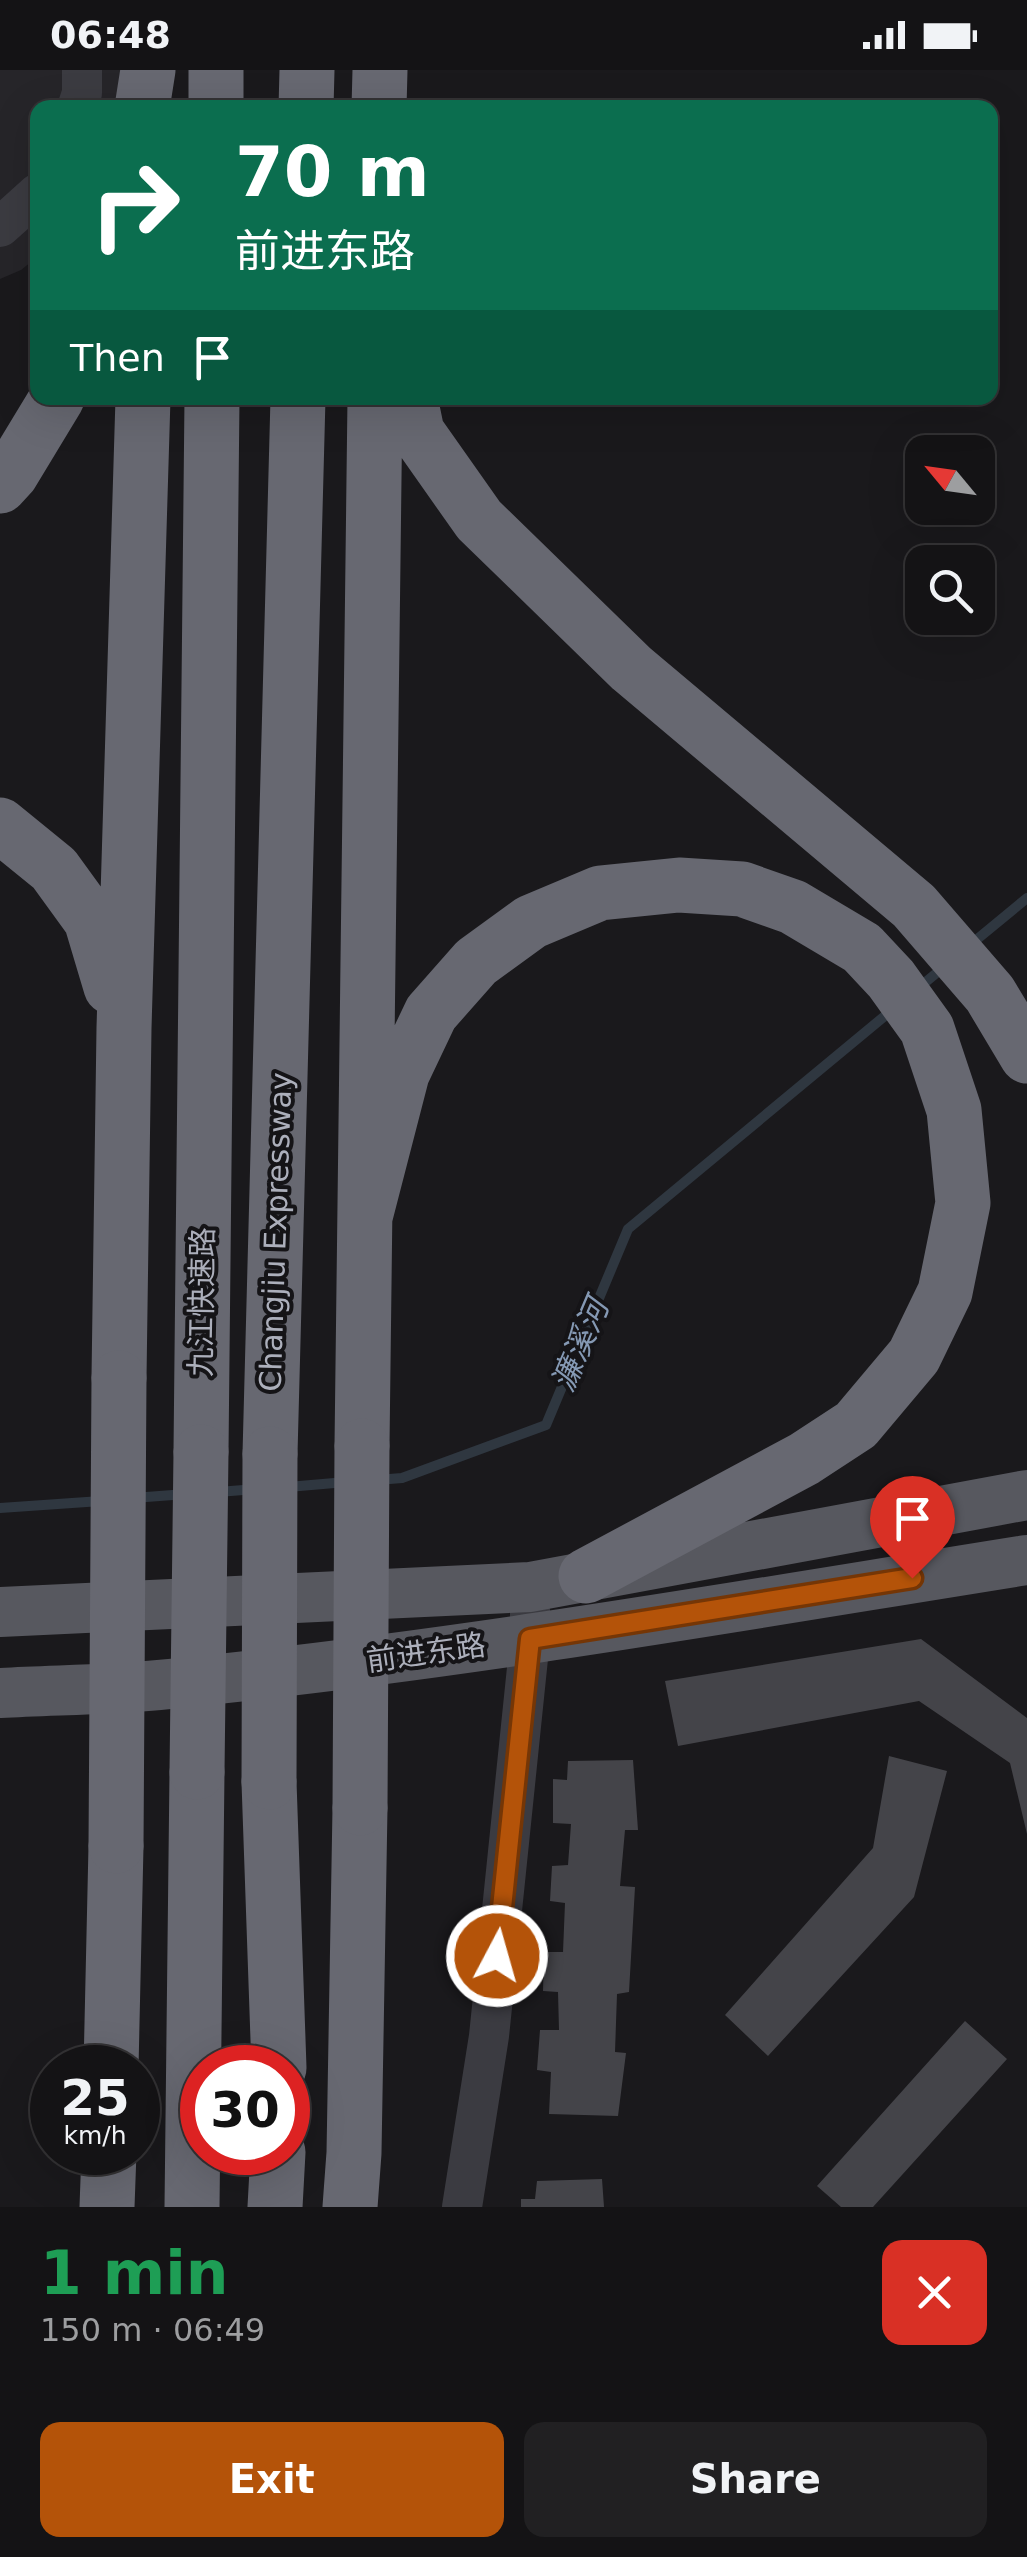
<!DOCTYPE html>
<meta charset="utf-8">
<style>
body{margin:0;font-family:"DejaVu Sans","Noto Sans SC",sans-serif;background:#212022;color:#f1f3f6;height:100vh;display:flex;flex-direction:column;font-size:38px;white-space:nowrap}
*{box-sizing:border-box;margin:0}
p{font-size:32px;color:#9d9ea0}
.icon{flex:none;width:55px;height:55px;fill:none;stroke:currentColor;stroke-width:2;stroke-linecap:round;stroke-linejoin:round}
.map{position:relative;height:2137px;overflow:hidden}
.panel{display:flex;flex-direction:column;background:#141315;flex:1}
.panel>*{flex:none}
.hud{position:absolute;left:30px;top:30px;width:968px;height:305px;border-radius:20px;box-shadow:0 10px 40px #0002,0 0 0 2px #333234;background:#0b6e4f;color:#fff;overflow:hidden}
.needle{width:65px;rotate:299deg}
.fabs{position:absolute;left:905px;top:365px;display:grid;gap:20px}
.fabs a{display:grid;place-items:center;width:90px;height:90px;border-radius:20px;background:#141315;box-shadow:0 10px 40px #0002,0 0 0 2px #333234;font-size:50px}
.speed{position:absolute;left:30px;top:1975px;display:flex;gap:20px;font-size:50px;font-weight:700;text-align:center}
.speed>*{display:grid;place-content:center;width:130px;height:130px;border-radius:50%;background:#141315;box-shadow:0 10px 40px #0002,0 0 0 2px #333234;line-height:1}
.speed small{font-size:25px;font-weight:400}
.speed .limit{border:15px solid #d22;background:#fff;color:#111}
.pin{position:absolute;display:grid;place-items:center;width:85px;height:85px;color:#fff;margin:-102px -42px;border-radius:50% 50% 50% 0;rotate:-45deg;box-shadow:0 0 10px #0007}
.pin .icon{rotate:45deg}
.me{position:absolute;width:110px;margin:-55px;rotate:6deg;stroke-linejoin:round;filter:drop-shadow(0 0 8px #0008)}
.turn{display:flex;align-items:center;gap:35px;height:210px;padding:0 40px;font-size:45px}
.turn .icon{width:130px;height:130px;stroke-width:2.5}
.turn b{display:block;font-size:70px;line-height:85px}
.then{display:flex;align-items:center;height:95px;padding:0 40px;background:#0003;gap:20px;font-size:38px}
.round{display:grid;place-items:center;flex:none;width:105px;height:105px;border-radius:20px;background:#212022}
.summary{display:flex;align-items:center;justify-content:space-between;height:170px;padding:0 40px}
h1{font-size:60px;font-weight:700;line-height:75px;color:#1e9e55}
.button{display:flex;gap:20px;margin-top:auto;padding:20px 40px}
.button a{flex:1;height:115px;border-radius:20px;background:#b45309;color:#fff;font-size:40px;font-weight:700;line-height:115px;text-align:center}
.button a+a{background:#212022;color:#f1f3f6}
.status{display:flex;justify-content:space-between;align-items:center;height:70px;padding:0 50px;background:#141315;direction:ltr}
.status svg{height:28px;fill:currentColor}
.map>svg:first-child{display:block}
</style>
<div class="status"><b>06:48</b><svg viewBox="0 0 49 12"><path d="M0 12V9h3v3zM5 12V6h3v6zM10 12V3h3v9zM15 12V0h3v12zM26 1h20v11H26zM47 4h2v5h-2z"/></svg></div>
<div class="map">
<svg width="1027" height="2137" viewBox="0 0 1027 2137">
<rect width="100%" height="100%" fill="#1a191c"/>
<path fill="#262529" d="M0 0H166V37L38 38 37 187 21 200 0 209Z"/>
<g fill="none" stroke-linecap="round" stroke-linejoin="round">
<path stroke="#2f3740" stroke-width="10" d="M970 875 1027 828
M916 920 945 896
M377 1410 402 1408 546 1355 628 1159 892 940
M288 1417 346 1412
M218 1422 256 1419
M133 1428 186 1424
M0 1438 101 1431"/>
</g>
<path fill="#444449" d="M921 1569 1027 1648V1764L1010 1693 919 1631 678 1676 665 1611Z
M889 1686 947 1701 914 1827 768 1986 725 1945 873 1778Z
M633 1690 638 1760H625L620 1816 635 1817 629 1922 617 1924 615 1982 626 1983 618 2046 549 2044 551 2002 537 2000 540 1960H559L558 1922 543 1921 544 1882H563L565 1833 550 1831 552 1796 568 1795 571 1754 553 1753V1709L567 1710 568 1691Z
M965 1951 1007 1989 873 2137H841L817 2116Z
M602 2109 604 2137H521V2129H535L537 2111Z"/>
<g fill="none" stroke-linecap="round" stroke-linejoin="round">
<path stroke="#3b3b41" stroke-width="40" d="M77 38 82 23V0
M0 157 38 123
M462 2137 489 1966 530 1569V1540"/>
<path stroke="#57585f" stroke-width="50" d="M0 1542 530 1517 1027 1425
M0 1623C53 1620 106 1620 159 1615 450 1587 738 1536 1027 1490"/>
<path stroke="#676871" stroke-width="55" d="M142 38 148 0
M216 38V0
M306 38 307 0
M379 38 380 0
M410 328 417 362 479 450 631 598 914 836 990 924 1027 986
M0 416 11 404 57 328
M0 755 54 799 91 850 111 917
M365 1147 402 1004 431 943 476 892 531 852 600 823 679 815 742 819 793 837 862 878 891 909 927 959 954 1040 963 1133 945 1222 914 1286 856 1355 804 1389 586 1506
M119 1308 124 958 143 328
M362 1376 375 328
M201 1382 212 328
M270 1384 298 328
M269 1712 279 1998
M111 1998 116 1776
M107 2137 109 2082
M192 2137 197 1702
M275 2137 278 2082
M350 2137 354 2083 360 1738"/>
<path stroke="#676871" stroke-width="55" d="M197 1702 201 1382
M269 1712 270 1384
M360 1738 362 1376
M116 1776 119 1308"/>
</g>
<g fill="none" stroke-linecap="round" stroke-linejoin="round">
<g stroke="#753606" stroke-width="25">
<path id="route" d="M497 1886 530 1569 912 1508"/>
</g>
<use href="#route" stroke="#b45309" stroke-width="18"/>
</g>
<g text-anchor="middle" stroke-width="8" stroke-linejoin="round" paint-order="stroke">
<g font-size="30" fill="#acafbb" stroke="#151417">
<text transform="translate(276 1162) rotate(-88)" y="10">Changjiu Expressway</text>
<text transform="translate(202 1232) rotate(-89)" y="10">九江快速路</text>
<text transform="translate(426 1583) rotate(-8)" y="10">前进东路</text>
</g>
<g font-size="32" font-style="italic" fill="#8599b4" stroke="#151417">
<text transform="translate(580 1275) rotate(-67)" y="11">濂溪河</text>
</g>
</g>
</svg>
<div class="fabs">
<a><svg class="needle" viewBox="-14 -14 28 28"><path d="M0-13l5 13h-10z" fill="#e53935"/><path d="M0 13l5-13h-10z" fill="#9d9ea0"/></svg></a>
<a><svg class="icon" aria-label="search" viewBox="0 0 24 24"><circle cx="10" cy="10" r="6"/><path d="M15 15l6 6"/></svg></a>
</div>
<div class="speed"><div>25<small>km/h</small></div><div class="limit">30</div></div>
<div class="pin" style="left:912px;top:1508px;background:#d93025"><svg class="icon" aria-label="arrive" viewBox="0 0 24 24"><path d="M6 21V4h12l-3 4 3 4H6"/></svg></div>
<svg class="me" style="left:497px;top:1886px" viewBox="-20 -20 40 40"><circle r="17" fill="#b45309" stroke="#fff" stroke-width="3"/><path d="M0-11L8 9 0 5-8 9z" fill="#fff"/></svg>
<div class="hud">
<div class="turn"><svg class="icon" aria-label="right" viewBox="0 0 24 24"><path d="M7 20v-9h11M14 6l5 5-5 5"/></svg><div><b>70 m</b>前进东路</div></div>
<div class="then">Then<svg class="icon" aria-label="arrive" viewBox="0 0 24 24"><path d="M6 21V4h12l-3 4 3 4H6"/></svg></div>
</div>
</div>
<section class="panel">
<div class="summary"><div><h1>1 min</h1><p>150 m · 06:49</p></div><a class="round" style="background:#d93025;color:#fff"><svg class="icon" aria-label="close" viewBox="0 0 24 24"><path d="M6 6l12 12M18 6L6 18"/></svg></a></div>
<div class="button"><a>Exit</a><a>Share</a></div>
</section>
